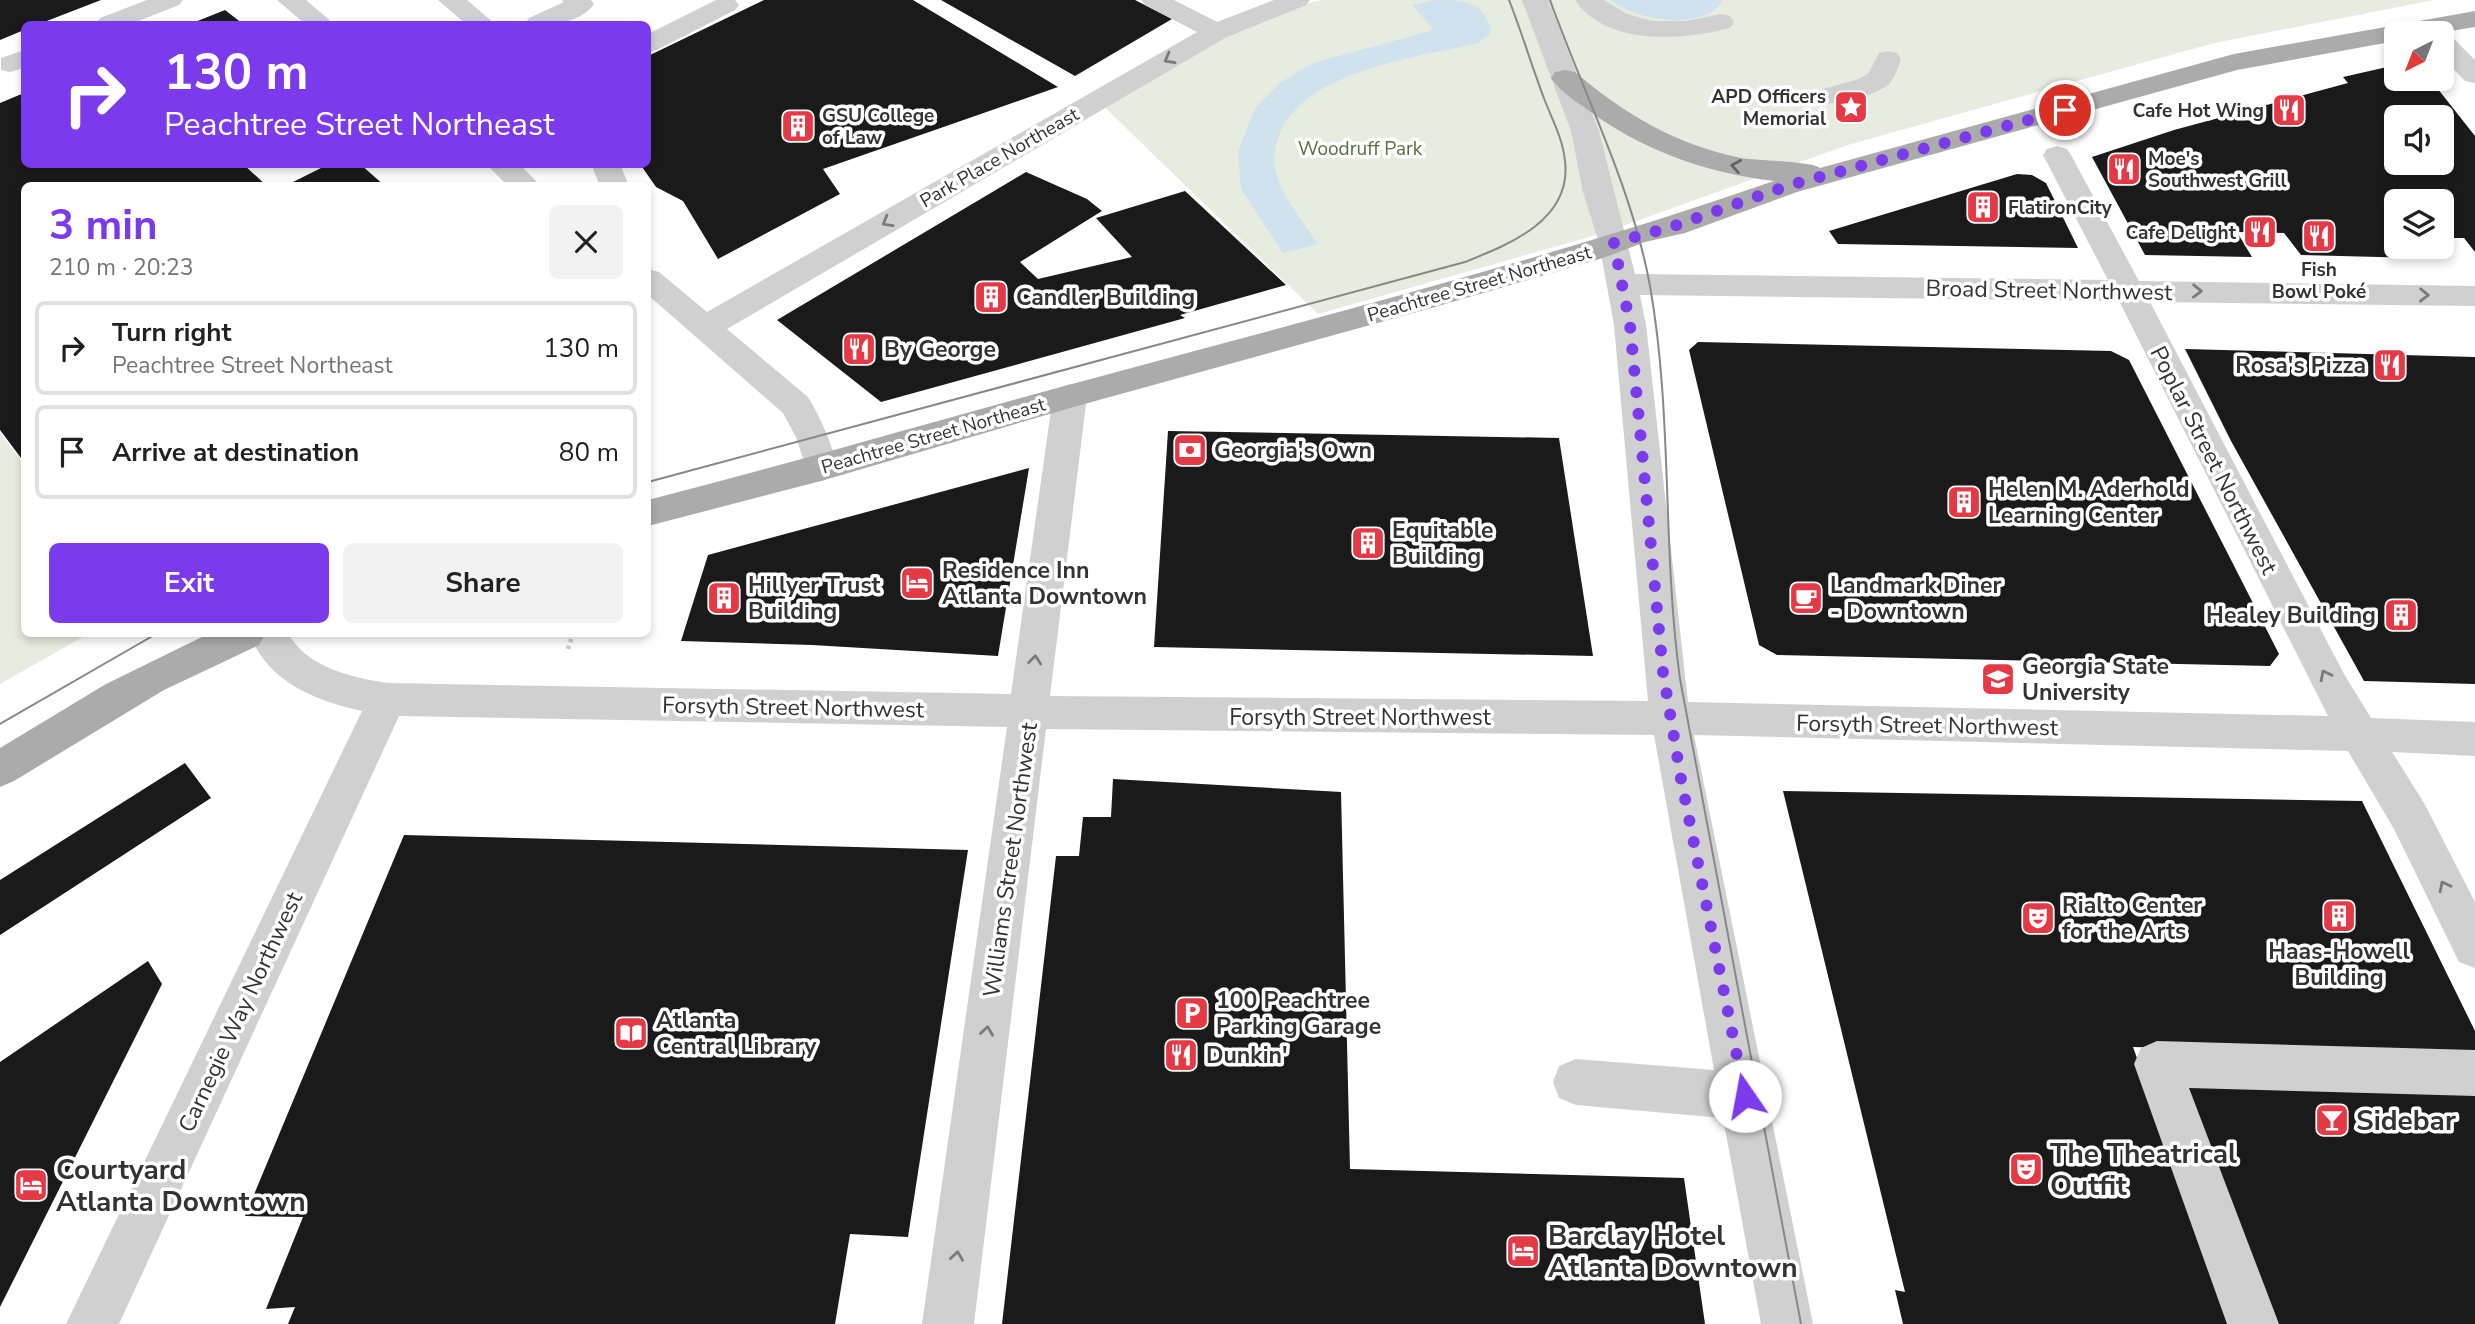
<!DOCTYPE html>
<meta charset="utf-8">
<style>
body{margin:0;font-family:"Nunito Sans",sans-serif;background:#f2f2f2;color:#202124;height:100vh;display:flex;flex-direction:column;font-size:26px;white-space:nowrap}
*{box-sizing:border-box;margin:0}
p{font-size:23px;color:#757577}
.icon{flex:none;width:38px;height:38px;fill:none;stroke:currentColor;stroke-width:2;stroke-linecap:round;stroke-linejoin:round}
.map{position:relative;flex:1;overflow:hidden}
.side{position:absolute;left:21px;top:182px;width:630px;height:455px;display:flex;flex-direction:column;background:#fff;border-radius:10px;box-shadow:0 4px 10px #0003}
.side>*{flex:none}
.top-card{position:absolute;left:21px;top:21px;width:630px;height:147px;border-radius:10px;box-shadow:0 4px 10px #0003;background:#7c3aed;color:#fff;overflow:hidden}
.needle{width:46px;rotate:222deg}
.fabs{position:absolute;left:2384px;top:21px;display:grid;gap:14px}
.fabs a{display:grid;place-items:center;width:70px;height:70px;border-radius:10px;background:#fff;box-shadow:0 4px 10px #0003;font-size:35px}
.pin{position:absolute;display:grid;place-items:center;width:60px;height:60px;color:#fff;margin:-30px;border:4px solid #fff;border-radius:50%;box-shadow:0 2px 7px #0007}
.me{position:absolute;width:77px;margin:-38px;rotate:348deg;stroke-linejoin:round;filter:drop-shadow(0 0 5px #0008)}
.turn{display:flex;align-items:center;gap:24px;height:147px;padding:0 28px;font-size:32px}
.turn .icon{width:91px;height:91px;stroke-width:2.5}
.turn b{display:block;font-size:49px;line-height:60px}
.round{display:grid;place-items:center;flex:none;width:74px;height:74px;border-radius:10px;background:#f2f2f2}
.head{display:flex;align-items:center;justify-content:space-between;height:119px;padding:0 28px}
h1{font-size:42px;font-weight:700;line-height:52px;color:#7c3aed}
.primary-button{display:flex;gap:14px;margin-top:auto;padding:14px 28px}
.primary-button a{flex:1;height:80px;border-radius:10px;background:#7c3aed;color:#fff;font-size:28px;font-weight:700;line-height:80px;text-align:center}
.primary-button a+a{background:#f2f2f2;color:#202124}
ul{padding:0;list-style:none}
li{display:flex;align-items:center;gap:21px;height:94px;margin:0 14px 10px;padding:0 14px;border:4px solid #e0e0e0;border-radius:10px}
li div{flex:1}
li b{display:block;font-size:26px}
li em{font-style:normal}
.map>svg:first-child{display:block}
</style>
<div class="map">
<svg width="2475" height="1324" viewBox="0 0 2475 1324">
<rect width="100%" height="100%" fill="#fff"/>
<path fill="#e6ecdf" d="M1322 0H2434L2214 43 1901 130 1848 145 1600 234 1318 314 1091 94 1276 11Z
M0 433 24 465V634H88L0 684Z"/>
<path fill="#cfe2ee" d="M1436 0C1455 0 1478 0 1486 18 1489 25 1492 26 1490 34L1478 43C1416 58 1302 70 1278 138 1273 151 1273 167 1278 180 1287 203 1304 223 1318 244L1283 253 1241 189 1238 151 1256 107 1280 83 1313 63 1434 30 1412 5Z
M1610 0H1723C1705 33 1634 20 1610 0Z"/>
<path fill="#1a1a1a" fill-rule="evenodd" d="M0 0H101L39 24H24V30L0 40Z
M764 0H913L1058 87 823 169 840 194 718 259 683 201 656 187 640 164H648V56Z
M941 0H1135L1172 19 1075 76Z
M225 10 243 24H190Z
M2396 65V79H2430L2475 136V252L2464 238H2441V201H2396V247H2410L2418 258 2301 255 2284 233 2237 232 2252 257 2145 255 2092 157 2174 130 2348 83 2343 77ZM2396 117H2441V163H2396Z
M24 93V164H243L267 186H24V462L0 430V103Z
M329 164H360L385 186H285Z
M1026 172 1087 199 1102 211 1020 262 1038 279 1132 257 1096 218 1185 191 1286 285 1180 315 1185 318 881 402 777 320Z
M2017 174 2032 175 2046 183 2078 248 1838 244 1829 231Z
M1698 342 2111 351 2129 360 2279 654 2270 666 1777 655 1759 645 1689 350Z
M2185 349 2475 357V684L2364 681 2231 441Z
M1168 431 1559 438 1593 656 1154 647Z
M1029 468 998 656 812 645 681 641 708 555Z
M185 763 211 798 0 935V880Z
M1113 779 1341 792 1350 1169 1684 1178 1705 1324H1002L1056 856H1079L1083 817H1111Z
M1783 791 2362 801 2475 1031V1055L2133 1047 2232 1324H1903L1895 1290 1905 1292Z
M404 835 968 850 908 1237 850 1234 835 1324H288L295 1307 266 1309 303 1217 245 1216Z
M148 961 162 984 0 1307V1062Z
M2175 1081 2475 1091V1324H2264Z"/>
<g fill="none" stroke-linecap="round" stroke-linejoin="round">
<path stroke="#cdcdcd" stroke-width="4.5" stroke-dasharray="3.5 3.5" stroke-linecap="butt" d="M568 649 573 634"/>
<path fill="#d0d0d0" fill-rule="evenodd" d="M147 0H183L179 5 131 24H96L100 18Z
M277 0H306L334 24H305Z
M438 0H467L495 24H466Z
M562 0H591L594 4C580 24 547 26 525 24L529 18 564 2Z
M716 0H735L739 5 735 10 657 50 648 52V34Z
M1141 0H1174L1217 22 1274 0H1310L1306 5 1225 38 727 329 808 397C822 420 831 442 838 468L833 477 821 481 809 477 796 437 783 413 648 295V269L659 272 707 312 1197 32 1145 5Z
M1522 0H1548L1599 131 1635 274 2108 280 2043 155 2047 149 2057 146 2067 149 2071 155 2139 281 2475 286V306L2150 302 2344 674 2371 718 2475 722V756L2392 752 2424 803 2475 902V968L2459 962 2394 829 2348 751 1694 735 1813 1324H1761L1723 1118 1576 1105 1559 1098 1553 1082 1559 1066 1576 1059 1714 1070 1654 735 1046 729 974 1324H922L1007 727 399 716 119 1324H66L362 711C313 700 269 682 249 634H288C309 668 350 677 387 683L1011 694 1053 396 1058 388 1070 384 1082 388 1087 396 1050 696 1648 701 1614 325 1599 243 1583 192 1571 131ZM1640 295 2119 301 2328 716 1688 702 1646 325Z
M1575 0H1604L1627 14 1652 21H1687L1721 14 1730 16 1734 22 1730 28C1683 40 1607 47 1575 0Z
M2440 33H2441L2450 35 2475 60V83L2465 81 2441 56Z
M24 50V68L10 72 1 70V58Z
M1888 51 1897 53 1901 59C1898 67 1895 78 1889 84 1878 95 1831 107 1816 103L1812 97 1816 91 1856 80 1868 74 1879 53Z
M486 164H519L541 186H508Z
M591 164H620L629 186H600Z
M2157 1041 2475 1050V1096L2189 1088 2279 1324H2227L2134 1064 2141 1048Z"/>
<path fill="#ababab" fill-rule="evenodd" d="M2475 11V27L2439 33H2396V41L2237 70 1797 192 1685 233 1645 242 1603 258 1428 309 1070 408 821 481 648 526V500C804 460 958 414 1113 373 1335 313 1558 256 1774 181 1705 173 1639 149 1584 107 1572 99 1559 90 1551 78L1555 72 1565 70 1575 72C1624 114 1677 145 1741 158 1759 161 1809 161 1820 168L2234 54Z
M208 634H265L259 645 164 690 14 781 0 787V748L106 684Z"/>
<path stroke="#888" stroke-width="2" d="M1550 0C1584 95 1632 187 1650 286 1673 416 1662 549 1680 679L1801 1324
M648 482 1465 262C1510 244 1572 220 1565 161 1563 140 1553 121 1545 101 1532 67 1522 33 1509 0
M0 724 156 634"/>
</g>
<defs><path id="oneway-chevron" d="M-2-3.5L2.5 0L-2 3.5" fill="none" stroke-width="1.6" stroke-linecap="round" stroke-linejoin="round" transform="scale(1.75)"/></defs>
<g stroke="#7a7a7a">
<use href="#oneway-chevron" transform="translate(1169 59) rotate(150)"/>
<use href="#oneway-chevron" transform="translate(887 222) rotate(150)"/>
<use href="#oneway-chevron" transform="translate(2197 291) rotate(1)"/>
<use href="#oneway-chevron" transform="translate(2424 295) rotate(1)"/>
<use href="#oneway-chevron" transform="translate(1035 660) rotate(-84)"/>
<use href="#oneway-chevron" transform="translate(2325 675) rotate(-117)"/>
<use href="#oneway-chevron" transform="translate(2444 886) rotate(-117)"/>
<use href="#oneway-chevron" transform="translate(987 1031) rotate(-82)"/>
<use href="#oneway-chevron" transform="translate(957 1256) rotate(-82)"/>
</g>
<use stroke="#636363" href="#oneway-chevron" transform="translate(1736 166) rotate(-170)"/>
<g fill="none" stroke-linecap="round" stroke-linejoin="round">
<path stroke="#7c3aed" stroke-width="12" stroke-dasharray="0 21.6" d="M1745 1096 1681 779 1663 672 1630 325 1614 243 1674 226 1787 186 2065 110"/>
</g>
<defs>
<g id="sight-square" transform="scale(1.75)"><rect x="-9" y="-9" width="18" height="18" rx="4" fill="#e63946" stroke="#fff"/><path d="M0-6L1.8-2.2L6-1.7L2.9 1.2L3.7 5.4L0 3.3L-3.7 5.4L-2.9 1.2L-6-1.7L-1.8-2.2Z" fill="#fff"/></g>
<g id="restaurant-square" transform="scale(1.75)"><rect x="-9" y="-9" width="18" height="18" rx="4" fill="#e63946" stroke="#fff"/><path d="M-5-6h1v4h1v-4h1v4h1v-4h1v5L-1.5 .5V6h-2V.5L-5-1ZM5-6V6H3V1.5H1.5Q1.5-4 5-6Z" fill="#fff"/></g>
<g id="building-square" transform="scale(1.75)"><rect x="-9" y="-9" width="18" height="18" rx="4" fill="#e63946" stroke="#fff"/><path d="M-4-6H4V6H1V3H-1V6H-4ZM-2.5-4.3h1.7v1.8h-1.7ZM.8-4.3h1.7v1.8H.8ZM-2.5-1h1.7V.8h-1.7ZM.8-1h1.7V.8H.8Z" fill="#fff"/></g>
<g id="bank-square" transform="scale(1.75)"><rect x="-9" y="-9" width="18" height="18" rx="4" fill="#e63946" stroke="#fff"/><path d="M-6-4H6V4H-6ZM0-2.3a2.3 2.3 0 1 0 0 4.6a2.3 2.3 0 1 0 0-4.6Z" fill="#fff"/></g>
<g id="hotel-square" transform="scale(1.75)"><rect x="-9" y="-9" width="18" height="18" rx="4" fill="#e63946" stroke="#fff"/><path d="M-6-4.5h1.5V1H6V5H4.5V3h-9V5H-6ZM-4 0a1.8 1.8 0 1 1 3.6 0ZM.5 0V-2.5h3Q6-2.5 6 0Z" fill="#fff"/></g>
<g id="cafe-square" transform="scale(1.75)"><rect x="-9" y="-9" width="18" height="18" rx="4" fill="#e63946" stroke="#fff"/><path d="M-5.5-4.5H6V0H3Q3 3.5 0 3.5H-2.5Q-5.5 3.5-5.5 0ZM3-3.2v2h1.7v-2ZM-6 4.5H4V6H-6Z" fill="#fff"/></g>
<g id="university-square" transform="scale(1.75)"><rect x="-9" y="-9" width="18" height="18" rx="4" fill="#e63946" stroke="#fff"/><path d="M0-5L7-2L0 1L-7-2ZM-4 1L0 2.5L4 1V4Q0 6-4 4Z" fill="#fff"/></g>
<g id="theatre-square" transform="scale(1.75)"><rect x="-9" y="-9" width="18" height="18" rx="4" fill="#e63946" stroke="#fff"/><path d="M-5-5.5Q0-4 5-5.5V0Q5 5 0 6Q-5 5-5 0ZM-3.3-2.5H-1v1.5H-3.3ZM1-2.5H3.3v1.5H1ZM-2.8 1Q0 5.5 2.8 1Z" fill="#fff"/></g>
<g id="parking-square" transform="scale(1.75)"><rect x="-9" y="-9" width="18" height="18" rx="4" fill="#e63946" stroke="#fff"/><path d="M-3.5-5.5H1a3.5 3.5 0 0 1 0 7H-1V5.5H-3.5ZM-1-3.4V-.6H.8a1.4 1.4 0 0 0 0-2.8Z" fill="#fff"/></g>
<g id="library-square" transform="scale(1.75)"><rect x="-9" y="-9" width="18" height="18" rx="4" fill="#e63946" stroke="#fff"/><path d="M-6-4Q-3-5.5-.7-3.5V5Q-3 3-6 4ZM6-4Q3-5.5 .7-3.5V5Q3 3 6 4Z" fill="#fff"/></g>
<g id="bar-square" transform="scale(1.75)"><rect x="-9" y="-9" width="18" height="18" rx="4" fill="#e63946" stroke="#fff"/><path d="M-6-5H6L.8 .8V4.5H3.5V6h-7V4.5H-.8V.8Z" fill="#fff"/></g>
</defs>
<g fill-rule="evenodd">
<use href="#sight-square" x="1851" y="107"/>
<use href="#restaurant-square" x="2289" y="110"/>
<use href="#building-square" x="798" y="126"/>
<use href="#restaurant-square" x="2124" y="169"/>
<use href="#building-square" x="1983" y="207"/>
<use href="#restaurant-square" x="2260" y="232"/>
<use href="#restaurant-square" x="2319" y="236"/>
<use href="#building-square" x="991" y="297"/>
<use href="#restaurant-square" x="859" y="349"/>
<use href="#restaurant-square" x="2390" y="365"/>
<use href="#bank-square" x="1190" y="450"/>
<use href="#building-square" x="1964" y="502"/>
<use href="#building-square" x="1368" y="543"/>
<use href="#hotel-square" x="917" y="583"/>
<use href="#building-square" x="724" y="598"/>
<use href="#cafe-square" x="1806" y="598"/>
<use href="#building-square" x="2401" y="615"/>
<use href="#university-square" x="1998" y="679"/>
<use href="#building-square" x="2339" y="916"/>
<use href="#theatre-square" x="2038" y="918"/>
<use href="#parking-square" x="1192" y="1013"/>
<use href="#library-square" x="631" y="1033"/>
<use href="#restaurant-square" x="1181" y="1055"/>
<use href="#bar-square" x="2332" y="1120"/>
<use href="#theatre-square" x="2026" y="1169"/>
<use href="#hotel-square" x="31" y="1185"/>
<use href="#hotel-square" x="1523" y="1251"/>
</g>
<g text-anchor="middle" stroke-width="7" stroke-linejoin="round" paint-order="stroke">
<g font-size="19" font-weight="bold" fill="#333" stroke="#fff" text-anchor="end">
<text x="1826" y="103">APD Officers<tspan x="1826" dy="22">Memorial</tspan></text>
<text x="2264" y="117">Cafe Hot Wing</text>
<text x="822" y="122" text-anchor="start">GSU College<tspan x="822" dy="22">of Law</tspan></text>
<text x="2148" y="165" text-anchor="start">Moe's<tspan x="2148" dy="22">Southwest Grill</tspan></text>
<text x="2008" y="214" text-anchor="start">FlatironCity</text>
<text x="2236" y="239">Cafe Delight</text>
<text x="2319" y="276" text-anchor="middle">Fish<tspan x="2319" dy="22">Bowl Poké</tspan></text>
</g>
<g font-size="19" fill="#56703f" stroke="#fff">
<text x="1360" y="155">Woodruff Park</text>
</g>
<g font-size="19" fill="#333" stroke="#fff">
<text transform="translate(999 157) rotate(-30)" y="7">Park Place Northeast</text>
<text transform="translate(1479 283) rotate(-16)" y="7">Peachtree Street Northeast</text>
<text transform="translate(933 435) rotate(-16)" y="7">Peachtree Street Northeast</text>
</g>
<g font-size="23" fill="#333" stroke="#fff">
<text transform="translate(2049 290) rotate(1)" y="8">Broad Street Northwest</text>
<text transform="translate(2214 460) rotate(63)" y="8">Poplar Street Northwest</text>
<text transform="translate(793 707) rotate(1)" y="8">Forsyth Street Northwest</text>
<text x="1360" y="725">Forsyth Street Northwest</text>
<text transform="translate(1927 725) rotate(1)" y="8">Forsyth Street Northwest</text>
<text transform="translate(1010 860) rotate(-82)" y="8">Williams Street Northwest</text>
<text transform="translate(240 1012) rotate(-65)" y="8">Carnegie Way Northwest</text>
</g>
<g font-size="23" font-weight="bold" fill="#333" stroke="#fff" text-anchor="start">
<text x="1016" y="305">Candler Building</text>
<text x="884" y="357">By George</text>
<text x="2366" y="373" text-anchor="end">Rosa's Pizza</text>
<text x="1214" y="458">Georgia's Own</text>
<text x="1988" y="497">Helen M. Aderhold<tspan x="1988" dy="26">Learning Center</tspan></text>
<text x="1392" y="538">Equitable<tspan x="1392" dy="26">Building</tspan></text>
<text x="942" y="578">Residence Inn<tspan x="942" dy="26">Atlanta Downtown</tspan></text>
<text x="748" y="593">Hillyer Trust<tspan x="748" dy="26">Building</tspan></text>
<text x="1830" y="593">Landmark Diner<tspan x="1830" dy="26">- Downtown</tspan></text>
<text x="2376" y="623" text-anchor="end">Healey Building</text>
<text x="2022" y="674">Georgia State<tspan x="2022" dy="26">University</tspan></text>
<text x="2062" y="913">Rialto Center<tspan x="2062" dy="26">for the Arts</tspan></text>
<text x="2339" y="959" text-anchor="middle">Haas-Howell<tspan x="2339" dy="26">Building</tspan></text>
<text x="1216" y="1008">100 Peachtree<tspan x="1216" dy="26">Parking Garage</tspan></text>
<text x="656" y="1028">Atlanta<tspan x="656" dy="26">Central Library</tspan></text>
<text x="1206" y="1063">Dunkin'</text>
</g>
<g font-size="28" font-weight="bold" fill="#333" stroke="#fff" text-anchor="start">
<text x="2356" y="1130">Sidebar</text>
<text x="2050" y="1163">The Theatrical<tspan x="2050" dy="32">Outfit</tspan></text>
<text x="56" y="1179">Courtyard<tspan x="56" dy="32">Atlanta Downtown</tspan></text>
<text x="1548" y="1245">Barclay Hotel<tspan x="1548" dy="32">Atlanta Downtown</tspan></text>
</g>
</g>
</svg>
<div class="fabs">
<a><svg class="needle" viewBox="-14 -14 28 28"><path d="M0-13l5 13h-10z" fill="#e53935"/><path d="M0 13l5-13h-10z" fill="#757577"/></svg></a>
<a><svg class="icon" aria-label="sound" viewBox="0 0 24 24"><path d="M4 9h4l5-4v14l-5-4H4zM17 9q2 3 0 6"/></svg></a>
<a><svg class="icon" aria-label="layers" viewBox="0 0 24 24"><path d="M12 4l9 5-9 5-9-5zM3 14l9 5 9-5"/></svg></a>
</div>
<div class="pin" style="left:2065px;top:110px;background:#d93025"><svg class="icon" aria-label="arrive" viewBox="0 0 24 24"><path d="M6 21V4h12l-3 4 3 4H6"/></svg></div>
<svg class="me" style="left:1745px;top:1096px" viewBox="-20 -20 40 40"><circle r="19" fill="#fff"/><path d="M0-13L10 11 0 6-10 11z" fill="#7c3aed"/></svg>
<div class="top-card">
<div class="turn"><svg class="icon" aria-label="right" viewBox="0 0 24 24"><path d="M7 20v-9h11M14 6l5 5-5 5"/></svg><div><b>130 m</b>Peachtree Street Northeast</div></div>
</div>
<section class="side">
<div class="head"><div><h1>3 min</h1><p>210 m · 20:23</p></div><a class="round"><svg class="icon" aria-label="close" viewBox="0 0 24 24"><path d="M6 6l12 12M18 6L6 18"/></svg></a></div>
<ul>
<li><svg class="icon" aria-label="right" viewBox="0 0 24 24"><path d="M7 20v-9h11M14 6l5 5-5 5"/></svg><div><b>Turn right</b><p>Peachtree Street Northeast</p></div><em>130 m</em></li>
<li><svg class="icon" aria-label="arrive" viewBox="0 0 24 24"><path d="M6 21V4h12l-3 4 3 4H6"/></svg><div><b>Arrive at destination</b></div><em>80 m</em></li>
</ul>
<div class="primary-button"><a>Exit</a><a>Share</a></div>
</section>
</div>
